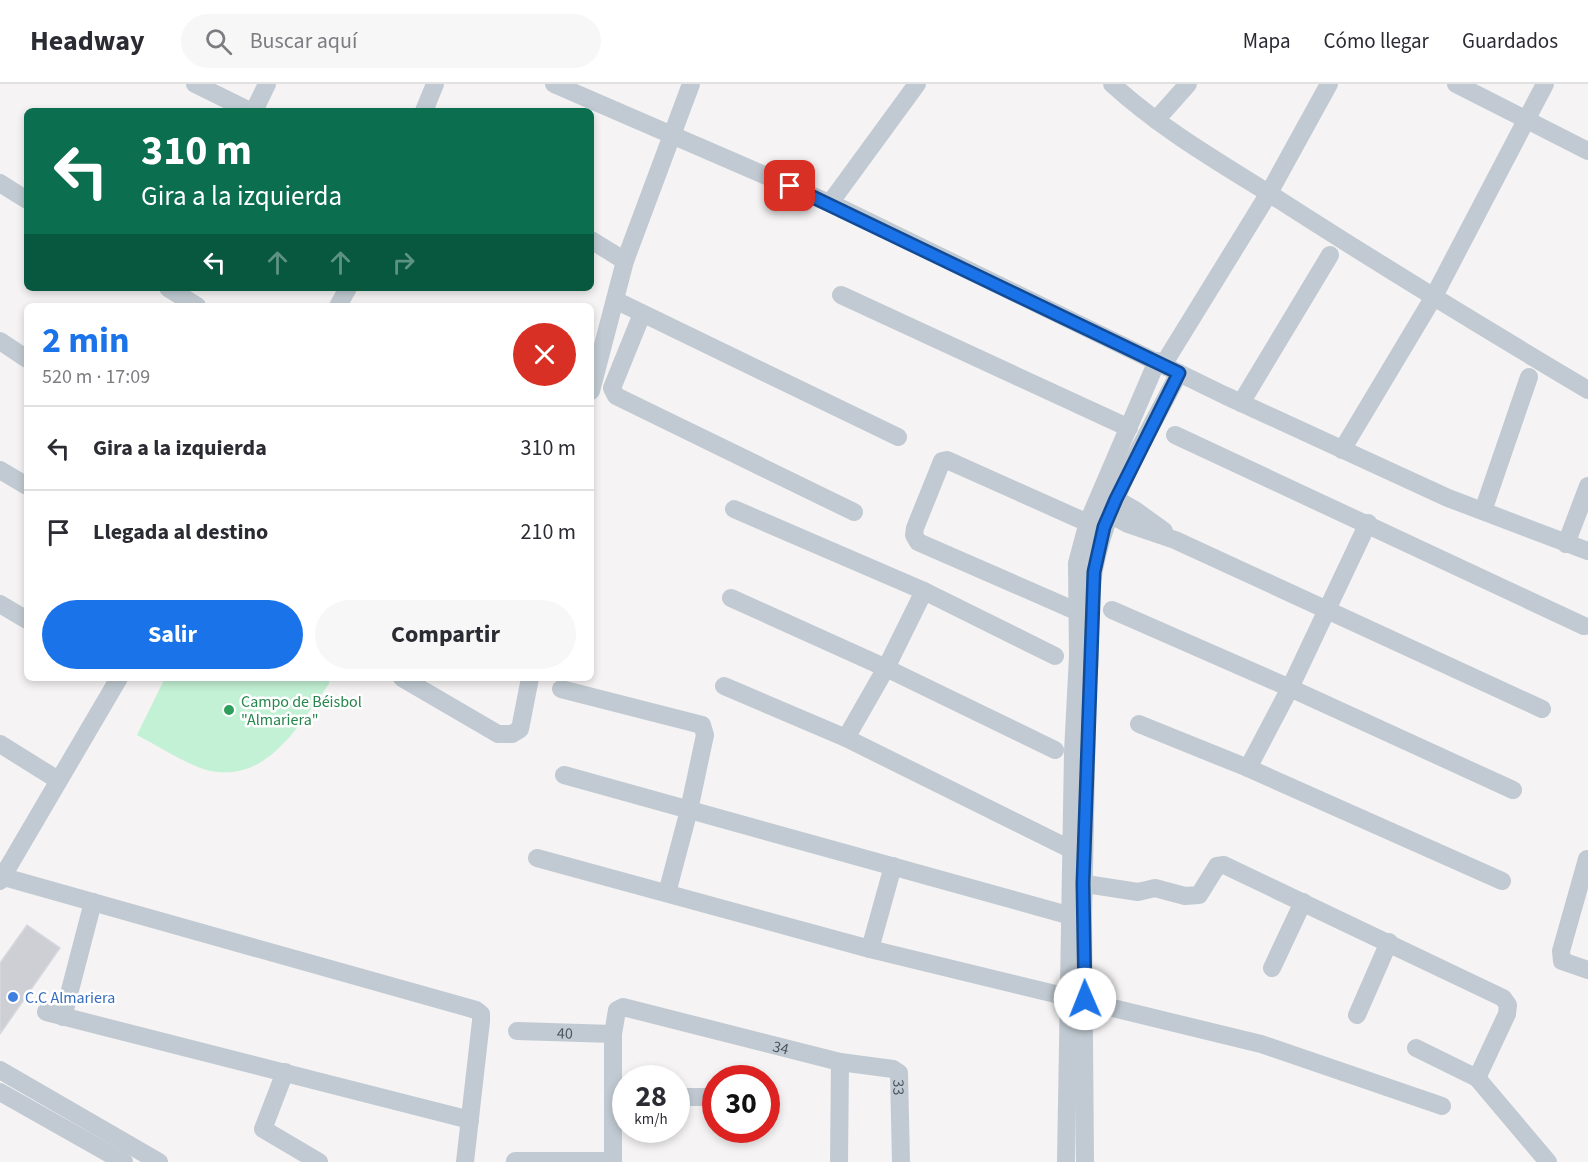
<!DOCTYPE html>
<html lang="es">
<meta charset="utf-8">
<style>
body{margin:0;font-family:"Source Sans 3",sans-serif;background:#f7f7f7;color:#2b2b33;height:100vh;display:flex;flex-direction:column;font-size:22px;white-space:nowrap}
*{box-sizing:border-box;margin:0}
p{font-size:20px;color:#7c7c81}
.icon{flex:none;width:33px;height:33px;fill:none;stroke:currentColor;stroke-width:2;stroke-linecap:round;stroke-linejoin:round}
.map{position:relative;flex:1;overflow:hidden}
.panel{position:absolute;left:24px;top:219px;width:570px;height:378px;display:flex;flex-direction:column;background:#fff;border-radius:9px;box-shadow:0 3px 9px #0003}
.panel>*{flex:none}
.banner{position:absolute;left:24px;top:24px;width:570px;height:183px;border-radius:9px;box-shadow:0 3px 9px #0003;background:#0b6e4f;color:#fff;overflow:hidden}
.speed{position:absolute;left:612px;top:981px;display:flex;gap:12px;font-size:30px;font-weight:700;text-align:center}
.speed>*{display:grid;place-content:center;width:78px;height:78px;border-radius:50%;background:#fff;box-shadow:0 3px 9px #0003;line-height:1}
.speed small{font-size:15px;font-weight:400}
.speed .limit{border:9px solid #d22;background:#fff;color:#111}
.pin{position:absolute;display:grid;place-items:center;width:51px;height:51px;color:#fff;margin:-26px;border-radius:12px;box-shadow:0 3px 9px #0006}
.me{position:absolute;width:66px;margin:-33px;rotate:359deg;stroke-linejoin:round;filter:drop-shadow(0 0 4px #0008)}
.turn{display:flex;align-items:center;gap:21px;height:126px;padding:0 18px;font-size:27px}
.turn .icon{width:78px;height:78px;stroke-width:2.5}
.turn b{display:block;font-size:42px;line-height:51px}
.lanes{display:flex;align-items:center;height:57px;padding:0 18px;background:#0003;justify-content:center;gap:30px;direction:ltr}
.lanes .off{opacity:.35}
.round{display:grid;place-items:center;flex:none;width:63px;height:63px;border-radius:32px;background:#f7f7f7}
.overview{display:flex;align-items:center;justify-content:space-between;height:102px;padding:0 18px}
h1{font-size:36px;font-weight:700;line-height:45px;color:#1a73e8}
.button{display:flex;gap:12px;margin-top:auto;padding:12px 18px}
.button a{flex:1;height:69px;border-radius:36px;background:#1a73e8;color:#fff;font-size:24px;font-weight:700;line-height:69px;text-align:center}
.button a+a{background:#f7f7f7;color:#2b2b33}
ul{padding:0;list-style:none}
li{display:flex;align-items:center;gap:18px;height:84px;padding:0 18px;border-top:2px solid #e1e1e2}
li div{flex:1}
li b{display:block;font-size:22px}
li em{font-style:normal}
header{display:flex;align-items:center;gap:36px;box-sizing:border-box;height:84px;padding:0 30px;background:#fff;border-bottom:2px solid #e1e1e2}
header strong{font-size:28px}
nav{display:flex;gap:33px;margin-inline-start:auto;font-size:21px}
.search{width:420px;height:54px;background:#f7f7f7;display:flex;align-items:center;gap:15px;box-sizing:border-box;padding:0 21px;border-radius:33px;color:#7c7c81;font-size:22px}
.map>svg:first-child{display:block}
</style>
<header>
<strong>Headway</strong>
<div class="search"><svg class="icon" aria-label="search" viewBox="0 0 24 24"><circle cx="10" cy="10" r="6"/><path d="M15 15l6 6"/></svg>Buscar aquí</div>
<nav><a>Mapa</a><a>Cómo llegar</a><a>Guardados</a></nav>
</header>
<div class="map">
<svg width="1588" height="1078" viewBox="0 0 1588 1078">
<rect width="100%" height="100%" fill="#f5f3f3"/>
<path fill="#c3f1d5" d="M165 594H330L329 600C299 640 269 698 211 687 193 684 156 661 137 651Z"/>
<path fill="#cdcfd5" stroke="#d7d9de" stroke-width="1.5" d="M27 841 60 864 0 950V879Z"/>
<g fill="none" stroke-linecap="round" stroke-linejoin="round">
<g stroke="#c1cad2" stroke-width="18">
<path d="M195 0 250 27"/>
<path d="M554 0 843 125 1224 311 1448 414 1588 467"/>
<path d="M1112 0C1162 46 1224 81 1281 117 1382 182 1484 244 1588 306"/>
<path d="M1456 0 1588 67"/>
<path d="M254 27 267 0"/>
<path d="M424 27 435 0"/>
<path d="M1156 36 1188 0"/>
<path d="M0 99 27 116"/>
<path d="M830 119 917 0"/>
<path d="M591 156 625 177"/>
<path d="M168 204 197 222"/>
<path d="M841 211 1129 344"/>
<path d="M615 216 898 353"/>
<path d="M338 222 348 204"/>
<path d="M642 230 612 304 616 312 854 428"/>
<path d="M0 257 27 275"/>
<path d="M1163 281 1269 109 1329 0"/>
<path d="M591 307 625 177 691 0"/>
<path d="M1241 319 1330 171"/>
<path d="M1175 351 1584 542"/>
<path d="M1342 366 1433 214 1545 0"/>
<path d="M0 386 27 402"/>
<path d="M1107 410 1135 426 1164 447"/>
<path d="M1099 424 1128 440 1175 456 1542 625"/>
<path d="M734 425 924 507 1055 572"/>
<path d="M1483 427 1529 293"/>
<path d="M1566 460 1588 402"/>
<path d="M731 514 886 584 1055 666"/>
<path d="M0 520 27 536"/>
<path d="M1112 526 1290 604 1513 706"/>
<path d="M1076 527 918 458 914 451 915 444 942 377 947 376 1079 435 1098 441"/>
<path d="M1089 587C1091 554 1088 519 1094 486 1107 416 1147 352 1179 289"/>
<path d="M402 594 498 650H512L520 645 530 594"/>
<path d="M724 602 846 654 1072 766 1082 768"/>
<path d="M561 605 702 641 705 651 689 726 667 809"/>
<path d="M1139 640 1248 684 1502 797"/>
<path d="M846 654 886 584 924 507"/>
<path d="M0 660 58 696"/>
<path d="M1248 684 1290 604 1368 439"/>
<path d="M564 691 1082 835"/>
<path d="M537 774 870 865 1261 960 1442 1022"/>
<path d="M1587 775 1561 867 1562 877 1588 886"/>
<path d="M0 792 476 926 481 930V937L465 1078"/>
<path d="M0 797 119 594"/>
<path d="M1073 798 1138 808 1155 804 1185 812 1199 811 1217 782 1224 781 1503 914 1508 921 1507 930 1477 994 1416 964"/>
<path d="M870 865 893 782"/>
<path d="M1272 884 1303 818"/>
<path d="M46 928 470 1036"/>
<path d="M1357 931 1389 858"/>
<path d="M63 933 93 818"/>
<path id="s1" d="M517 947 613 950"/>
<path d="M0 986 159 1078"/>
<path d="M285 988 263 1045 319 1078"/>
<path d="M1477 994 1548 1078"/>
<path d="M0 1008 124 1078"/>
<path d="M676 1013H713"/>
<path d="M515 1077H613"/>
<path id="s2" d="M613 1078V950L617 926 623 923 840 978 893 985 899 989 901 1078"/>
<path d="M839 1078 840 978"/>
<path d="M1066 1078 1073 668 1078 572 1077 479 1088 438 1157 277"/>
<path d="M1085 1078 1083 836 1087 633"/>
</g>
</g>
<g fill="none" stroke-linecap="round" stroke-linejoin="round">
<g stroke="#114b97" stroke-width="15">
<path id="route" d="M790 102 1179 289 1116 415 1104 443 1094 488 1083 799 1085 915"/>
</g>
<use href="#route" stroke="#1a73e8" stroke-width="10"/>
</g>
<circle fill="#2e9e5b" stroke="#fff" stroke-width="2" cx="229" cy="626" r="6"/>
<circle fill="#3f7fe0" stroke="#fff" stroke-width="2" cx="13" cy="913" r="6"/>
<g text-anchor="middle" stroke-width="5" stroke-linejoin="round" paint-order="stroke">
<g font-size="16" fill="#27864d" stroke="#fff" text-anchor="start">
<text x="241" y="623">Campo de Béisbol<tspan x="241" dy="18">"Almariera"</tspan></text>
</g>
<g font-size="16" fill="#366cbe" stroke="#fff" text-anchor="start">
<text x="25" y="919">C.C Almariera</text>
</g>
<g font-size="16" fill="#4a5661" stroke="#fff">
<text dy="6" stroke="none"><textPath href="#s1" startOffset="48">40</textPath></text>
<text dy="6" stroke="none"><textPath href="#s2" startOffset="322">34</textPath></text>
<text dy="6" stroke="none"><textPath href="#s2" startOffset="458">33</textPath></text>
</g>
</g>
</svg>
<div class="speed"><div>28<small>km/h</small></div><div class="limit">30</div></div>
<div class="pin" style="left:790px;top:102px;background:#d93025"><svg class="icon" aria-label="arrive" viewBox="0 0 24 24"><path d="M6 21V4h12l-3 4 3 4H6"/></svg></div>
<svg class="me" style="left:1085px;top:915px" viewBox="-20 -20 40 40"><circle r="19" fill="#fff"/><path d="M0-13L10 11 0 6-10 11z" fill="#1a73e8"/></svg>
<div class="banner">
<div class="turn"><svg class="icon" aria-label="left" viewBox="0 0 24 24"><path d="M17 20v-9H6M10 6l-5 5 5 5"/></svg><div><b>310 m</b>Gira a la izquierda</div></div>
<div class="lanes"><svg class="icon" aria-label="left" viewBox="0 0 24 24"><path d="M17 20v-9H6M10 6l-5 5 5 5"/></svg><svg class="icon off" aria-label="ahead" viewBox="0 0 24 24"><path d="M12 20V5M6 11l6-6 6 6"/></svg><svg class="icon off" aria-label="ahead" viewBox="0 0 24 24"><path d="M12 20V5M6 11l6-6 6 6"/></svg><svg class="icon off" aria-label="right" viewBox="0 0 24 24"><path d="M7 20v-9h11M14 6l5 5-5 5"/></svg></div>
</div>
<section class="panel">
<div class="overview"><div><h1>2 min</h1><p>520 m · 17:09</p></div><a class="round" style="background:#d93025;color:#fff"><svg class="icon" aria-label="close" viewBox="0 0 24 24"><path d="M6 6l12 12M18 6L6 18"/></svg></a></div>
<ul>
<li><svg class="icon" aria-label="left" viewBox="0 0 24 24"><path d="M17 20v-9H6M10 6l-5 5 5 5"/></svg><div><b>Gira a la izquierda</b></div><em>310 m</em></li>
<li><svg class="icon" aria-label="arrive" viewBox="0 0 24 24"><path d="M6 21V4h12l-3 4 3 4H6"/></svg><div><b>Llegada al destino</b></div><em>210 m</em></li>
</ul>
<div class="button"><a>Salir</a><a>Compartir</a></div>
</section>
</div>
